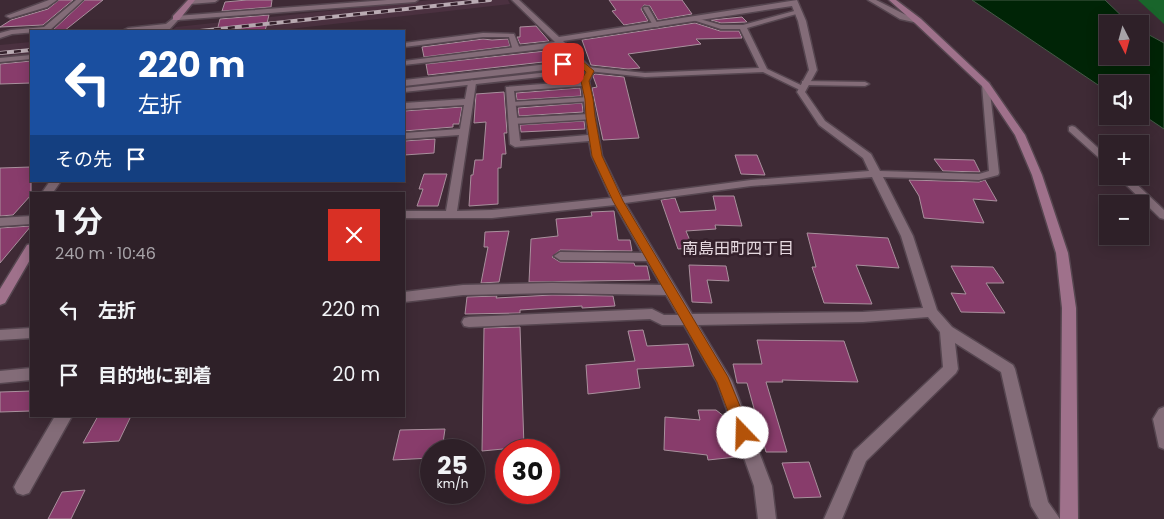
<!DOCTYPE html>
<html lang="ja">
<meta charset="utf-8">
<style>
body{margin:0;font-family:Poppins,"Noto Sans JP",sans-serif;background:#362830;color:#f1f3f6;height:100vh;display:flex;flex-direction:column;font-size:19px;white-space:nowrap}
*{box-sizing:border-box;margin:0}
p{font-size:16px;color:#a7a3a8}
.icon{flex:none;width:28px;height:28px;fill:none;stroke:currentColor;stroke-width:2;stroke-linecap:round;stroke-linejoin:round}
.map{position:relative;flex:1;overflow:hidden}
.details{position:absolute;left:30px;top:192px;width:375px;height:225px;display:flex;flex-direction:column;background:#2e2028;border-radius:0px;box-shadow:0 2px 12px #0003,0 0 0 1px #493e45}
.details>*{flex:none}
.hud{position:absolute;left:30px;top:30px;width:375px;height:152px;border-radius:0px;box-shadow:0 2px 12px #0003,0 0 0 1px #493e45;background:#1a4fa0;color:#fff;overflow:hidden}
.needle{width:32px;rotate:174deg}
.fabs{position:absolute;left:1099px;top:15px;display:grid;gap:10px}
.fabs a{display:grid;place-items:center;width:50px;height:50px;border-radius:0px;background:#2e2028;box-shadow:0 2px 12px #0003,0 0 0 1px #493e45;font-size:25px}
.speed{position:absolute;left:420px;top:439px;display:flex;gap:10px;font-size:25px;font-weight:700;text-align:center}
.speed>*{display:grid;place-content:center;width:65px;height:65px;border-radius:50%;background:#2e2028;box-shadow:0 2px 12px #0003,0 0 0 1px #493e45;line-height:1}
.speed small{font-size:12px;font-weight:400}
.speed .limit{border:8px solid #d22;background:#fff;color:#111}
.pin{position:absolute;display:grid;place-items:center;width:42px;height:42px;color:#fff;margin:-21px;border-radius:10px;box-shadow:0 2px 8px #0006}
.me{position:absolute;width:55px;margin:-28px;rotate:339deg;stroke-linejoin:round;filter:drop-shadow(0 0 4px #0008)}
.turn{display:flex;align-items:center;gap:18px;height:105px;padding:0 25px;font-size:22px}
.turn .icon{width:65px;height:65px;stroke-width:2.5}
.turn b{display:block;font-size:35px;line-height:42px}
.then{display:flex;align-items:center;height:48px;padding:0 25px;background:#0003;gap:10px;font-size:19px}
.round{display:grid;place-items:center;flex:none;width:52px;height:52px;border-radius:0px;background:#362830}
.head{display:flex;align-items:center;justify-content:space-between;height:85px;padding:0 25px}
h1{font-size:30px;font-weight:700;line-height:38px}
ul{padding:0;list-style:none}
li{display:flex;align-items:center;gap:15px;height:65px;padding:0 25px}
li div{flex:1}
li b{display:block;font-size:19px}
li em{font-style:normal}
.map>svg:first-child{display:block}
</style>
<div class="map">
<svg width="1164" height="519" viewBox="0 0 1164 519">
<rect width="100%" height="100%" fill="#3e2a35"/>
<path fill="#4b3140" d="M431 0H508L510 4 272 31H171L176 27Z
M31 42V56L0 59V45Z"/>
<path fill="#19652b" d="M1138 0H1164V24Z"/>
<path fill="#002406" stroke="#455a47" d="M972 0H1105L1130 24H1108V56H1140V30L1164 43V129L1140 113V84H1108L1107 91Z"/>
<path fill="#883c6b" stroke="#a9909d" d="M59 0H73L43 25 0 27 11 20 48 9Z
M85 0H103L64 31H52Z
M247 0H272L271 7 222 11 225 2Z
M609 0H682L692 14 658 20 650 6 644 5 641 9 648 21 624 25 612 11 616 10Z
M269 15 265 31H241V29L217 31 220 19Z
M742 17 747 22 721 23 711 20Z
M695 23 720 31H739L742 38 696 39 701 44 628 54 640 68 628 69 591 65 582 40Z
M536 26 549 41 520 44 517 37H520V27Z
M483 39 492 40 508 39 510 46 424 57 422 47Z
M555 50 561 60 428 75 426 64Z
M31 61V83L0 84V64Z
M595 74 624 77 639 138 603 140 592 88 597 87 593 76Z
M580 88 581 96 517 100 516 93Z
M504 92 507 133H504L506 154H502L501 168H498V204L469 206 471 175H473L475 160H483L486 122 474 123 476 94Z
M582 103 583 112 519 116 518 108Z
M462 107 459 124H453V127L404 131V111Z
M584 121 585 129 521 132 520 125Z
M435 139 434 153 404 155V141Z
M735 155H757L765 175 741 174Z
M934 159 974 160 980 172 943 171Z
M31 167V195L13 215 0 216V168Z
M424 174H447L438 206H417L423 189H419Z
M909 180 979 182 985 180 997 201 973 199 984 223 924 218 919 196Z
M713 196H734L742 226 715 225 716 229 686 231 693 248 678 249 661 200 675 198 680 212 716 210Z
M614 211 618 240H630L632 251 560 250 552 257 560 262 634 263 635 266H647L650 280 529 282 531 239 558 236 556 219 592 216 591 212Z
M31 226 0 263V228Z
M509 231 499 282 481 283 488 247H484L485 232Z
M807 233 888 238 899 268 856 265 872 304 824 303 812 267H816Z
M689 265 726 266 729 281 707 280 712 303 692 302Z
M951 266 993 267 1004 283H986L1005 313 961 312 951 293 966 294Z
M552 295 613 296 615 306 582 308V306L520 310V313L465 314 467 297 497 296 496 298Z
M520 327 524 447 482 451 484 328Z
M643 330 647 346 688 344 694 366 637 369 640 388 588 394 586 365 635 361 628 331Z
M757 340 844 341 858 382 782 380 783 382H766L787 452H766L747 383H737L733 364H762Z
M31 391V411L0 412V392Z
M698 410H716L725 417 736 457 708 460 707 455 664 450 665 417 700 420Z
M98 416H131L119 441 83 443Z
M445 429 442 450H431V458L393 460 400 430Z
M809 462 821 497 794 498 782 463Z
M85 490 71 519H48L62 492Z"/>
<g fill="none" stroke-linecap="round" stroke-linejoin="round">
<g stroke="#564650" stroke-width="3">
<path id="lane" d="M644 7H648L659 26 658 27H654L643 8Z
M798 10 801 12 800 13 747 28 767 69 805 87V91H802L763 72 645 77 588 71 585 68 559 75 404 92V88L559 71 585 64 588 67 645 73 759 68 740 29H721L693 20 696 18 721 25H743Z
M483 33 514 34 520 49 513 51 509 37H483L404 47V43Z
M802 81 865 82 869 84 865 86 805 85H802Z
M589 97H592V101L512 106 508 104 512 102Z
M590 114 593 115V119L513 124 509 121 513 118Z
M1072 126 1075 127 1108 157V166L1069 131V127Z
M1117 176H1128L1164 210V219L1160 218Z
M1164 407V449L1159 447 1153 419 1159 409Z"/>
</g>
<g stroke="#564650" stroke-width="3">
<path id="street" d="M49 0H57L47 7 10 18 6 16Z
M76 0H83L49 31 12 34 0 38V33L11 30 44 27Z
M218 0 215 2 190 4 187 2 190 0Z
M387 0H418L415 2 178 20 168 31H160L162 29 138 31 124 30 128 28 166 24 176 16Z
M512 0H519L559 37 797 0 806 21 817 70 805 92 825 121 871 154 880 171 979 174 989 171 982 85 989 83 999 173 998 175 979 180 883 177 913 236 937 310 952 327 1013 365 1015 369 1048 502 1060 519H1039L1031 506 1001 372 955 343 958 369 956 373 866 461 842 519H824L854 451 943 367 940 332 928 317 863 322 698 325 732 381 772 486 776 519H758L754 486 717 382 684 325H662L650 319 469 327 464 326 462 322 464 318 469 317 652 309 664 315H678L666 295 552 293 463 295 404 302V292L463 285 552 283 661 285 647 261 560 260 554 256 560 252 642 253 615 205 492 218H404V211H446L459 135 404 139V133L460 129 464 105 404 109V103L465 99 468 83 472 80 476 83 457 211 492 210 611 198 592 156 589 141 515 147 510 144 506 87 581 81 586 71 580 66 404 86V80L575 61 560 47 404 65V61L555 42ZM792 6 798 21 809 70 797 92 819 125 863 158 869 171 751 180 622 197 602 156 589 81 594 71 563 41ZM582 86 588 135 520 141 514 91ZM872 177 901 236 923 308 863 312 692 314 625 203 751 186Z
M868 0H876L906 15 922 21 918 23 900 19Z
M31 55V59L0 62V58Z
M50 181H61L52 194H41Z
M31 216V224L0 226V218Z
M31 328V338L0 340V330Z
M31 368V380L0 383V371Z
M55 416H72L29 493 23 495 17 493 14 487 17 481Z"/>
</g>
<g stroke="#564650" stroke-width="3">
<path id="secondary" d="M188 0H195L179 20H173V16Z
M889 0H896L921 19 989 83 1025 135 1042 175 1068 253 1076 308 1078 519H1060L1062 308 1056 253 1032 175 1015 135 983 87 915 23Z
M31 244V258L5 303 0 305V289L27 245Z"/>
</g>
<use href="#lane" fill="#836c78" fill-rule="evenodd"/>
<use href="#street" fill="#836c78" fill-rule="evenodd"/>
<use href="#secondary" fill="#9f718b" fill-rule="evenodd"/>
<g stroke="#baabb3" stroke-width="4">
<path id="rail" d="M200 31 490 0
M0 53 31 50"/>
</g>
<use href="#rail" stroke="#34202b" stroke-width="2.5" stroke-dasharray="7" stroke-linecap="butt"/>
</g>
<path fill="#b45309" stroke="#753606" d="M581 60 594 71 589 81 593 99 595 117 602 156 623 201 728 377 751 433 748 438 743 440 738 438 717 382 613 201 592 156 586 117 585 99 581 81 586 72 579 65 563 67 559 64 563 62Z"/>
<g text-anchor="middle" stroke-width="5" stroke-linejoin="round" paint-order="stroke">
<g font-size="16" fill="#e6d9e0" stroke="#34202b">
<text x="738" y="254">南島田町四丁目</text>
</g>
</g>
</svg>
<div class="fabs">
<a><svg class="needle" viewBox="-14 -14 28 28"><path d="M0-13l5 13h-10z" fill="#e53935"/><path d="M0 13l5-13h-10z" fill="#a7a3a8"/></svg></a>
<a><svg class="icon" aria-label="sound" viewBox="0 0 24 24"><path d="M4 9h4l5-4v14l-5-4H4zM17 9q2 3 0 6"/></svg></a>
<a>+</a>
<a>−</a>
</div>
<div class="speed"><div>25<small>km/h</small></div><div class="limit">30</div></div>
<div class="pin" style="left:563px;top:64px;background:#d93025"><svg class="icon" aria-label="arrive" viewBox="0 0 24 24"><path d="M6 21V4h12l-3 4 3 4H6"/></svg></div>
<svg class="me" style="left:743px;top:433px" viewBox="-20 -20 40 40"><circle r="19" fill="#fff"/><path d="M0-13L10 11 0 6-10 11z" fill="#b45309"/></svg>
<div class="hud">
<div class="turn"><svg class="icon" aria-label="left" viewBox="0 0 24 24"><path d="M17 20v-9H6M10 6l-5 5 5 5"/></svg><div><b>220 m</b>左折</div></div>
<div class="then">その先<svg class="icon" aria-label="arrive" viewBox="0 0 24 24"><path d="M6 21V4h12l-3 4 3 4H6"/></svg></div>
</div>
<section class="details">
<div class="head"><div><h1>1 分</h1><p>240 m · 10:46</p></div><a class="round" style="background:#d93025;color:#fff"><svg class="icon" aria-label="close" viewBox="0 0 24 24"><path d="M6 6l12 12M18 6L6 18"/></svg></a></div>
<ul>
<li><svg class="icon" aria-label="left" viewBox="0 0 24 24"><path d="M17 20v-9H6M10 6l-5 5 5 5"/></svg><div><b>左折</b></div><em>220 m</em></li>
<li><svg class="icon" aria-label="arrive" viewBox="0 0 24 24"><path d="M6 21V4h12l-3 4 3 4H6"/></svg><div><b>目的地に到着</b></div><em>20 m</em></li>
</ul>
</section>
</div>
